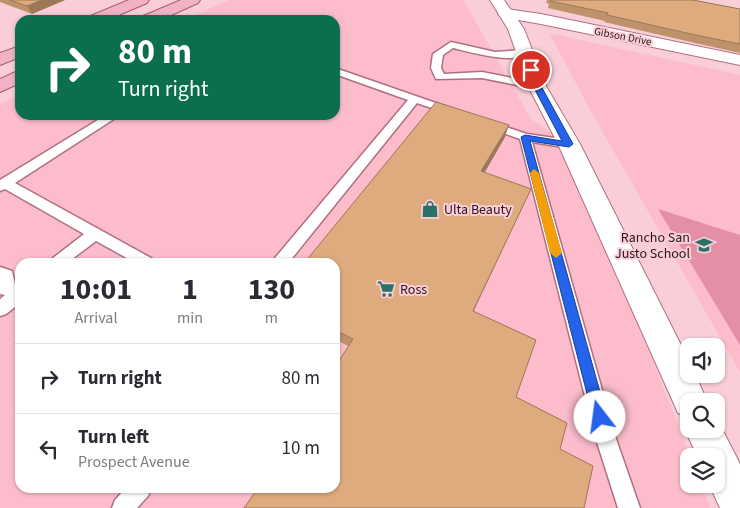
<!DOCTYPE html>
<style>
body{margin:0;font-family:"Source Sans 3",sans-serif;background:#f2f2f3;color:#2b2b33;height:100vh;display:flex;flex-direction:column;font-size:19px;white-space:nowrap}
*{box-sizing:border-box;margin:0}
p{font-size:16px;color:#7c7c81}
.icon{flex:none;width:28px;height:28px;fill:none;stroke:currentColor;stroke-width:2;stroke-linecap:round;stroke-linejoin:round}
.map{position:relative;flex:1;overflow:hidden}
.panel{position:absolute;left:15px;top:258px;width:325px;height:235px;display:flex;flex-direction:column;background:#fff;border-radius:15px;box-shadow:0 1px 4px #0004}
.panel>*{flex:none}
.hud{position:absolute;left:15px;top:15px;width:325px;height:105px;border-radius:15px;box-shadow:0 1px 4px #0004;background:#0b6e4f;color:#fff;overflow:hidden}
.controls{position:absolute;left:680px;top:338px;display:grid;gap:10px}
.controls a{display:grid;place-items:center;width:45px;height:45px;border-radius:10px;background:#fff;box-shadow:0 1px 4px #0004;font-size:25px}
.pin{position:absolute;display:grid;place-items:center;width:42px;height:42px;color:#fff;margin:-21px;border:2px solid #fff;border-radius:50%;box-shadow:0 1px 5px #0007}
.me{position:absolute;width:55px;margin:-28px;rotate:345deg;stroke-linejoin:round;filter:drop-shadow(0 0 4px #0008)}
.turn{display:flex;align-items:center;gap:18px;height:105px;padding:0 20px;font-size:22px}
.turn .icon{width:65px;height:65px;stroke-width:2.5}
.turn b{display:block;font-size:35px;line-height:42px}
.eta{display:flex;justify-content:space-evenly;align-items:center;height:85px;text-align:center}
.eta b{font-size:30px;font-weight:700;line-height:35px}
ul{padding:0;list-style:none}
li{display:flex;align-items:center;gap:15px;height:70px;padding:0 20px;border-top:1px solid #e1e1e2}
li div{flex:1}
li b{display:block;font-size:19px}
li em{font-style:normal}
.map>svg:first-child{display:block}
</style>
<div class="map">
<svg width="740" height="508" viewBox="0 0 740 508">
<rect width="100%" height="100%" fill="#faced8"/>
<path fill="#fcbccb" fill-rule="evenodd" d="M229 0H463L531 119 569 144 690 456 689 484H701L710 508H0V104L20 95V115H335V20H184ZM20 262H335V488H20Z
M549 33 740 75V372L594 117Z"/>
<path fill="#e38fa5" d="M658 209 740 235V345Z"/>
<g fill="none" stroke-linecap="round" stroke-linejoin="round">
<g stroke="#b06f80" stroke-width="3">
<path id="service" d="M451 42 495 52 524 50 529 53C514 65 470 52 453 48L443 55 441 68 444 74 482 72 537 83 542 86 537 89 482 78 436 79 431 68 433 54Z
M335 68 456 110 458 112 452 115 417 103 289 262H273L275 258 408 100 335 74Z
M106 115H120L15 183 151 258 154 262H134L96 241 68 262H51L53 258 84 234 5 189 0 191V180Z
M488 121 527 134 569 140 575 144 569 148 532 142 615 436 640 508H618L595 436 520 139 484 126 482 124 484 122Z
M0 267 12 271 15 284 18 287 20 286V303L6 314 0 316V299L5 295 0 294Z
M126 488H151L148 496 137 508H112L115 500Z"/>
</g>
<g stroke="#b06f80" stroke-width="2">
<path id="minor" d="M506 9 541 14 740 55V65L541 24 501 17 498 14 501 11Z"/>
</g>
<g stroke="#b06f80" stroke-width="2">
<path id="tertiary" d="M490 0H504L524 29 546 86 580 144 689 361V374H695L707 401H689V418L678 413 558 144 528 86 508 29Z
M716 417 740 464V508H720L709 484H716V456H697L685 429 689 420V429H716Z"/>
</g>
<g stroke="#a65a6f" stroke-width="2">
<path id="primary" d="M129 0H149L147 3 107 20H86L88 17Z
M181 0H200L198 3 160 20H139L141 17Z
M20 46V57L0 65V53Z
M20 70V83L0 92V79Z"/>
</g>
<use href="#service" fill="#fff" fill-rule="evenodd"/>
<use href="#minor" fill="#fff" fill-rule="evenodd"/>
<use href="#tertiary" fill="#fff" fill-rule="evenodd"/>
<use href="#primary" fill="#f0b2c4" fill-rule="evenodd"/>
</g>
<path fill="#be936c" d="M0 0H65L32 14 0 2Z
M547 0H693L740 9V53L695 43 604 22 605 21 548 8 549 4 546 3Z
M505 137 484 173 531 189 473 311 348 346 335 339V262Z"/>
<path fill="#9b7858" d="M42 0H65L32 14 27 6Z
M509 125 505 137 478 184 481 171Z
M531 189 525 201 469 321 473 311Z"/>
<path fill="#ddab7e" stroke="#9b7858" d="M10 0H42L27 6Z
M551 0H693L740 9V44L700 36 607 15 608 13 550 1Z
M436 102 509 125 481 171 531 189 473 311 536 340 516 397 567 423 560 449 593 466 584 508H244L258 488H335V367L353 339 335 330V262H305Z"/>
<path fill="#2563eb" stroke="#184099" d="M531 68 535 70 541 86 573 144 569 147 530 141 607 417 605 422 600 424 595 422 593 417 521 137 525 135 562 141 533 86 527 70Z"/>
<path fill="#f59e0b" d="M534 169 539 173 562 253 556 258 550 253 530 173Z"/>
<defs>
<g id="shop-bare" transform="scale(1.35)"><path d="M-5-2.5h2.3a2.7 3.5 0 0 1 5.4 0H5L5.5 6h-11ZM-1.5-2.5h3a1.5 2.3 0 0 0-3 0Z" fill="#2a7167" stroke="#faced8" stroke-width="2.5" paint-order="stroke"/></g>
<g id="school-bare" transform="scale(1.35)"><path d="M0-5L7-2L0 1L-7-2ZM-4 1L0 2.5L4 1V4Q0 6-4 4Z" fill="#2a7167" stroke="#faced8" stroke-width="2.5" paint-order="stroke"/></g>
<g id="supermarket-bare" transform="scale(1.35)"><path d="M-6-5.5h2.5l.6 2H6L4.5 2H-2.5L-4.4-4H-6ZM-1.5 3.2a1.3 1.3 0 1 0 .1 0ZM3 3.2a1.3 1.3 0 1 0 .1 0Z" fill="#2a7167" stroke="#faced8" stroke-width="2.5" paint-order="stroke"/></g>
</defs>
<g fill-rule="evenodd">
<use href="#shop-bare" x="430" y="209"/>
<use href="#school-bare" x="704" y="245"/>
<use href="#supermarket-bare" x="386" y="289"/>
</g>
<g text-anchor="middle" stroke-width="4" stroke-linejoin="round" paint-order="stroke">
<g font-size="11" fill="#2e151c" stroke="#faced8">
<text transform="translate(623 36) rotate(11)" y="4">Gibson Drive</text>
</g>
<g font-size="14" fill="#2e151c" stroke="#faced8" text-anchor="start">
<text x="444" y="214">Ulta Beauty</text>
<text x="690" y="242" text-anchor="end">Rancho San<tspan x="690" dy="16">Justo School</tspan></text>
<text x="400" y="294">Ross</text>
</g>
</g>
</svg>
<div class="controls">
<a><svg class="icon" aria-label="sound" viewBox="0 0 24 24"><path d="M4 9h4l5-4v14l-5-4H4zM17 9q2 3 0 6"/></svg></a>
<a><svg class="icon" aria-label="search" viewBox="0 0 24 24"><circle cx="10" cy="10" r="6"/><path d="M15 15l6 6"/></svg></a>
<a><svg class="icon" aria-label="layers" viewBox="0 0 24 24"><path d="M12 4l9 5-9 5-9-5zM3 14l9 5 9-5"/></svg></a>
</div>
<div class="pin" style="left:531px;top:70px;background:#d93025"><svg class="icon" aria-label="arrive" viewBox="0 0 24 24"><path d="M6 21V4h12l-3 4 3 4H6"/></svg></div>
<svg class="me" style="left:600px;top:417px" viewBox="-20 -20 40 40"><circle r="19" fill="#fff"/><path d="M0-13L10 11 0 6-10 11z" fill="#2563eb"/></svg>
<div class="hud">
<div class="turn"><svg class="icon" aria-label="right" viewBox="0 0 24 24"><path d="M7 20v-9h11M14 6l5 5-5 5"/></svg><div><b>80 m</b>Turn right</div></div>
</div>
<section class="panel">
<div class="eta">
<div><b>10:01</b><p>Arrival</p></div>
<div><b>1</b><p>min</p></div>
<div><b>130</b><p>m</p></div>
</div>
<ul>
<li><svg class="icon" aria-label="right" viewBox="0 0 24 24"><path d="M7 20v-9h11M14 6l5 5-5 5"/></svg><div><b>Turn right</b></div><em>80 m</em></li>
<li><svg class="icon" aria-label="left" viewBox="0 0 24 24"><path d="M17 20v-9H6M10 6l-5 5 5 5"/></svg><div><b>Turn left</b><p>Prospect Avenue</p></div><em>10 m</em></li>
</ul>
</section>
</div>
